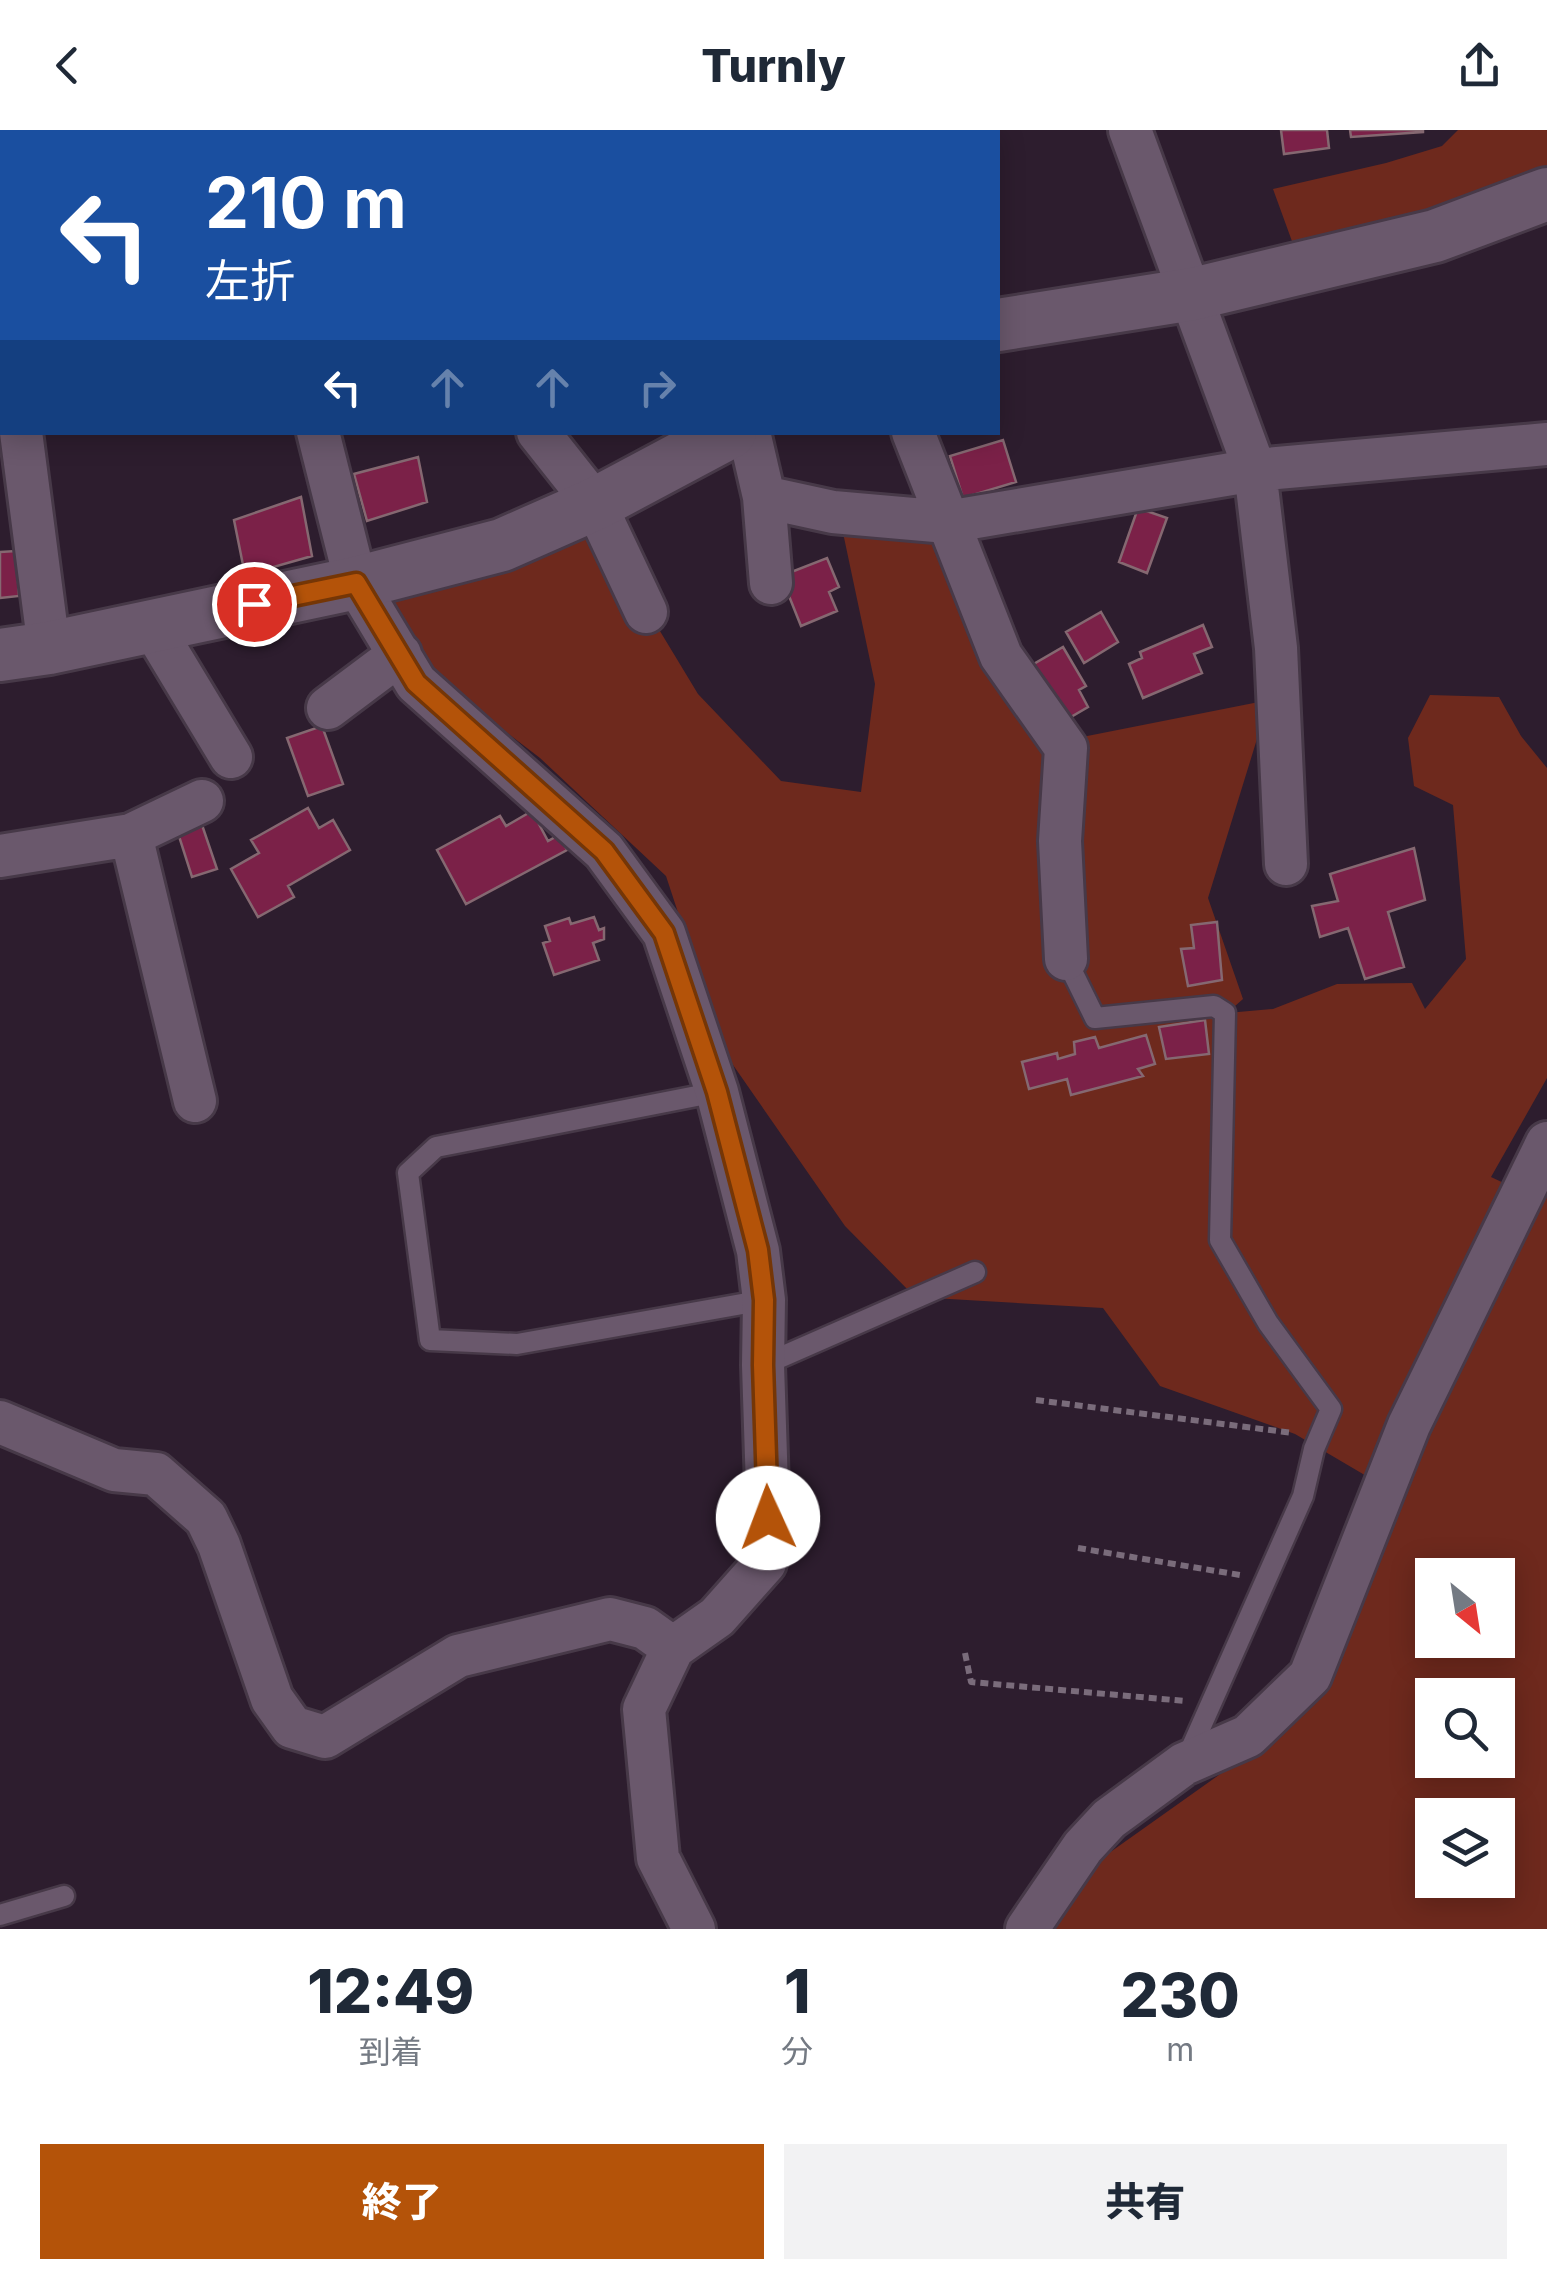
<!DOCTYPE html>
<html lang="ja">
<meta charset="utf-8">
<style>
body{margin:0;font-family:Inter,"Noto Sans JP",sans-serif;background:#f2f2f3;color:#1f2937;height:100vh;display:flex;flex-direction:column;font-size:38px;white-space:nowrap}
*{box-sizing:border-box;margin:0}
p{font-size:32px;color:#747a83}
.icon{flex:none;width:55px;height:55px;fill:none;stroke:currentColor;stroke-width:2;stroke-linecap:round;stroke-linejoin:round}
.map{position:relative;height:1799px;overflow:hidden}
.drawer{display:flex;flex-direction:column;background:#fff;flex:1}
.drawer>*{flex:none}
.top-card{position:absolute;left:0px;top:0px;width:1000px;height:305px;box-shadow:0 5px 25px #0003;background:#1a4fa0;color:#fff;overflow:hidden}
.needle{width:65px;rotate:150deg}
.controls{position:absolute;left:1415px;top:1428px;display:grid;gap:20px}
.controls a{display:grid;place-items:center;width:100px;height:100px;border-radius:0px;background:#fff;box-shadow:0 5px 25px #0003;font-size:50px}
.pin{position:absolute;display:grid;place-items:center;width:85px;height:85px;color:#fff;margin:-42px;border:5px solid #fff;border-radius:50%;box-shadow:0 2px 10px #0007}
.me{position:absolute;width:110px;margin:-55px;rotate:358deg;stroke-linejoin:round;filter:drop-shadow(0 0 8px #0008)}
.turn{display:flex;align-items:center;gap:35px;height:210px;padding:0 40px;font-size:45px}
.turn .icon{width:130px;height:130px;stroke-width:2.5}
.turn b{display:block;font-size:70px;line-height:85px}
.lanes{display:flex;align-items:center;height:95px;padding:0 40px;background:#0003;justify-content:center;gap:50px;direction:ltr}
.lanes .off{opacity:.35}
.eta{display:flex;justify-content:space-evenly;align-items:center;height:170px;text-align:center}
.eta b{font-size:60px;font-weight:800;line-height:70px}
.action{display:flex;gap:20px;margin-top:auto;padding:20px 40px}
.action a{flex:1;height:115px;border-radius:0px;background:#b45309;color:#fff;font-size:40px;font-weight:800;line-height:115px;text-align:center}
.action a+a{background:#f2f2f3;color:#1f2937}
header{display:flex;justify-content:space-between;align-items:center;height:130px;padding:0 40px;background:#fff;font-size:45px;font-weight:800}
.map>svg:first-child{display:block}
</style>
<header><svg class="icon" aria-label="back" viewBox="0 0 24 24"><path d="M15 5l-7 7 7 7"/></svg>Turnly<svg class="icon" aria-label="share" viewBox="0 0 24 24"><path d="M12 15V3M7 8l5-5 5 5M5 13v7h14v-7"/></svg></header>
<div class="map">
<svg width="1547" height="1799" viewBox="0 0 1547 1799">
<rect width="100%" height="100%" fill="#2d1d2e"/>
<path fill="#6e291d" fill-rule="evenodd" d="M1458 0H1547V60L1297 125 1273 59 1386 33 1442 16Z
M957 390 1062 611 1269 570 1208 768 1243 869 1227 883 1273 879 1337 854 1412 853 1425 879 1466 829 1453 675 1414 656 1408 608 1430 565 1499 567 1521 606 1547 638V948L1491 1047 1508 1055 1385 1357 1295 1304 1160 1256 1103 1178 915 1167 845 1096 724 922 666 746 540 628 449 558 384 470 594 392 698 564 781 651 861 662 875 554 842 398Z
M1547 1014V1799H1053L1102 1728 1240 1630 1387 1388ZM1432 1445H1498V1510H1432ZM1432 1565H1498V1630H1432ZM1432 1685H1498V1750H1432Z"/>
<path fill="#7b2148" stroke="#856871" stroke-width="2.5" d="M1281 0H1327L1329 18 1284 24Z
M1350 0H1423V2L1351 7Z
M1003 310 1016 352 963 368 950 326Z
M418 327 427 372 367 391 354 344Z
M301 367 312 426 245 445 234 390Z
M1138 378 1167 388 1147 443 1119 432Z
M16 421 19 466 0 468V422Z
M827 428 839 457 829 462 837 481 801 496 781 446Z
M1101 482 1118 512 1084 533 1066 502Z
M1203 495 1212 517 1194 524 1202 543 1143 568 1129 534 1142 528 1140 522Z
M1063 517 1086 556 1079 560 1088 577 1064 591 1032 535Z
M322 596 343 654 308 666 287 608Z
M308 678 319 698 333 690 350 720 288 756 294 767 258 787 231 739 259 723 251 710Z
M532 681 548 711 559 705 567 720 466 774 437 720 500 686 506 696Z
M201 692 217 739 192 747 177 700Z
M1414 718 1425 770 1388 782 1404 837 1365 849 1348 798 1320 807 1312 776 1338 771 1330 744Z
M594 787 599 800 604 798V809L593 813 599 830 554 845 543 813 550 811 545 796 569 788 571 794Z
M1217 792 1222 850 1188 856 1181 819 1194 818 1191 795Z
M1205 890 1209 924 1166 929 1159 897Z
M1146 905 1155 934 1138 939 1143 946 1071 965 1067 949 1029 959 1022 932 1057 923 1058 929 1075 924 1074 912 1095 907 1099 918Z"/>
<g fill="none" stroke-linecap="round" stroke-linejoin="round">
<g stroke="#473948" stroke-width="25">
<path id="service" d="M1066 829 1095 888 1214 876 1225 883 1220 1110 1268 1193 1331 1279 1314 1319 1303 1366 1186 1630
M717 962 436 1017 408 1043 430 1210 517 1214 764 1170
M763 1235 975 1142
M0 1785 64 1766"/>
</g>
<g stroke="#473948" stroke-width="48">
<path id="minor" d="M199 0 201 2
M456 0 478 2
M818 0V2
M1130 0 1255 340 1276 518 1286 734
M507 2 544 0
M21 302 49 518
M318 302 356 453 416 553 604 721 664 803 717 962 758 1121 764 1170 763 1235 768 1388 765 1433 717 1487 673 1518 644 1579 658 1728 694 1799
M538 302 595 374 646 482
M749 302 764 367 833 382 947 392 1255 340 1547 314
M913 302 1001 526 1066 618 1060 711 1066 829
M764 367 771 453
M152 496 231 627
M328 578 400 524
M131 705 202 671
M0 726 131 705 195 971
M0 1292 114 1340 156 1344 206 1388 219 1415 272 1569 292 1597 325 1607 458 1526 610 1489 645 1498 673 1518
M1027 1799 1083 1717 1109 1689 1184 1634 1248 1606 1310 1546 1409 1295 1547 1013"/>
</g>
<g stroke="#473948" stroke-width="58">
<path id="tertiary" d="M998 195 1193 164 1435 106 1547 64
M0 525 49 518 356 453 502 415 595 374 730 302"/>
</g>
<path stroke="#7a6c7b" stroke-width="6" stroke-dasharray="8 5" stroke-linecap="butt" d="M1036 1270 1293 1303
M1078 1418 1240 1445
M965 1523 971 1552 1185 1571"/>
<use href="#service" stroke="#6a586c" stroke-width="20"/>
<use href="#minor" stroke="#6a586c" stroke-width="42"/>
<use href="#tertiary" stroke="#6a586c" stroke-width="52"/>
</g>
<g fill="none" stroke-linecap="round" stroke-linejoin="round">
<g stroke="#753606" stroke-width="25">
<path id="route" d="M254 474 356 453 416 553 604 721 664 803 717 962 758 1120 764 1170 763 1235 768 1388"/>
</g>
<use href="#route" stroke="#b45309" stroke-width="18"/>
</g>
</svg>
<div class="controls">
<a><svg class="needle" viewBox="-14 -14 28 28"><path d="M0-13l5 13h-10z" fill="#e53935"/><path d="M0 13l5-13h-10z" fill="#747a83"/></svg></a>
<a><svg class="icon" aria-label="search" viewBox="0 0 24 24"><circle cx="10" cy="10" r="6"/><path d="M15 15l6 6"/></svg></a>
<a><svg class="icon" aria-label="layers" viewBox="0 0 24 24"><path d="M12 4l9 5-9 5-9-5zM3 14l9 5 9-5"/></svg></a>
</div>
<div class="pin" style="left:254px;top:474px;background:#d93025"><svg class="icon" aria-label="arrive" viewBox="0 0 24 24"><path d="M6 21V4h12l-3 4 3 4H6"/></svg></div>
<svg class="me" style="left:768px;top:1388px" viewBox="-20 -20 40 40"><circle r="19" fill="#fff"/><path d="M0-13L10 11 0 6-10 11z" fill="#b45309"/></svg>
<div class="top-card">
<div class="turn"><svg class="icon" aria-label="left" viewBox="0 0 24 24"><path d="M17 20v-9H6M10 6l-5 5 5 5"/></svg><div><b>210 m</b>左折</div></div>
<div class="lanes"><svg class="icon" aria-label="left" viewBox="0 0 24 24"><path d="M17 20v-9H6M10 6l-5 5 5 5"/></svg><svg class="icon off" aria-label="ahead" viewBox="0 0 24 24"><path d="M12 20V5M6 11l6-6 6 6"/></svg><svg class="icon off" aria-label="ahead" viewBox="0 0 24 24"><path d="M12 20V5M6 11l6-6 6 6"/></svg><svg class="icon off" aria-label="right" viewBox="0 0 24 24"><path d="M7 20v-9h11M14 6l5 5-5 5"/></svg></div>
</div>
</div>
<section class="drawer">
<div class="eta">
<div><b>12:49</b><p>到着</p></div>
<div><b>1</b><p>分</p></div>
<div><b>230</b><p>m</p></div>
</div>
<div class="action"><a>終了</a><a>共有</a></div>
</section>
